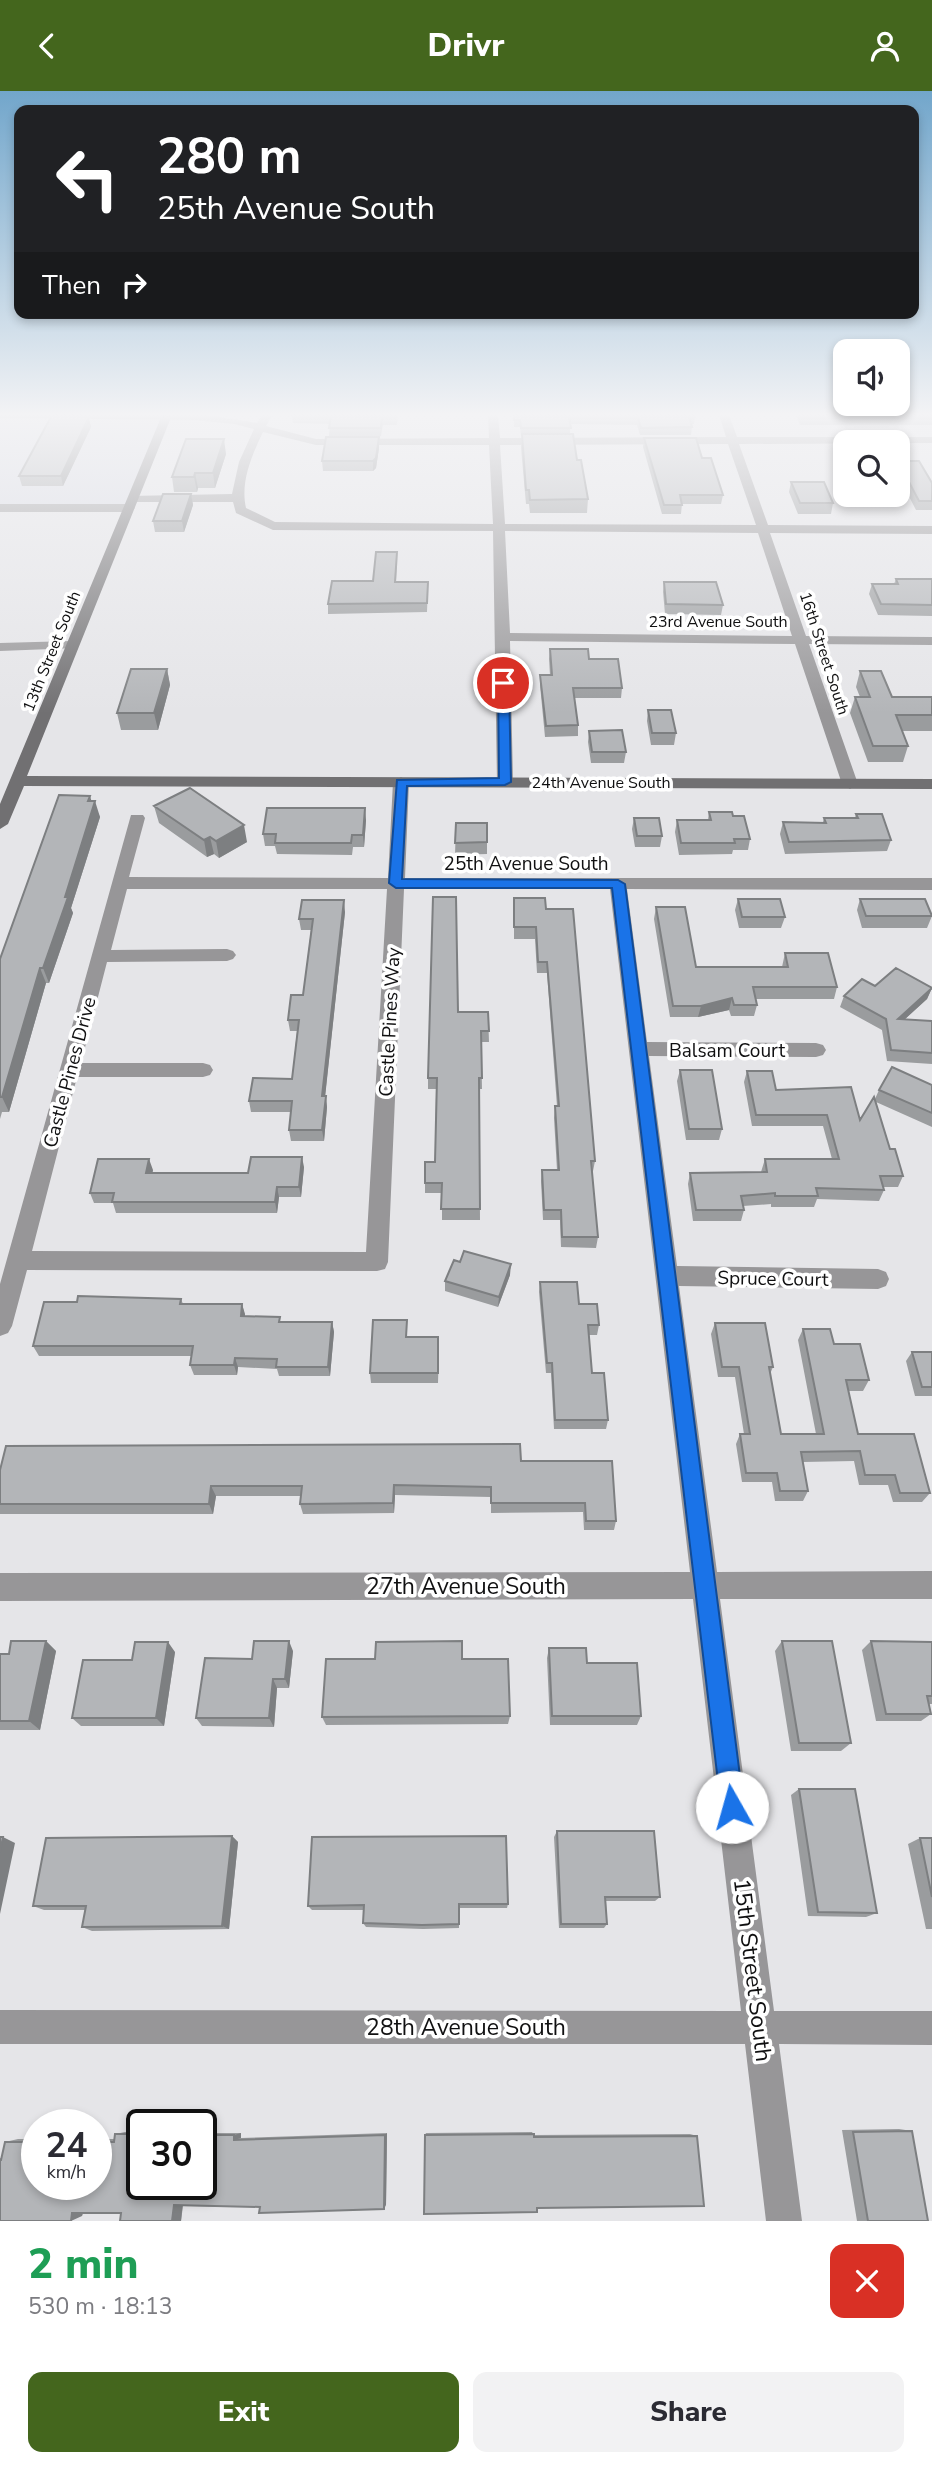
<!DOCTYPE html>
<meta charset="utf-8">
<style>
body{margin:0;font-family:"Nunito Sans",sans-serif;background:#f2f2f3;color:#2b2b33;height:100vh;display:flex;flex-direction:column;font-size:26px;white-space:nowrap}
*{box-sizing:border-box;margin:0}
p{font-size:23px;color:#7c7c81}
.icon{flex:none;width:38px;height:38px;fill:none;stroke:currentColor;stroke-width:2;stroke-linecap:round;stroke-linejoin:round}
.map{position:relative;height:2130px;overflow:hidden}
.drawer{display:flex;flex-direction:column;background:#fff;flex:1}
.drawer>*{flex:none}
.top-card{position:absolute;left:14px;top:14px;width:905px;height:214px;border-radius:14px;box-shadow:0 4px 10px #0003;background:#202124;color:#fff;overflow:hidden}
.tools{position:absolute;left:833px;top:248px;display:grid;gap:14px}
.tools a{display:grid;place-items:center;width:77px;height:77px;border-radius:14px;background:#fff;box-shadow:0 4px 10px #0003;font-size:35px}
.speed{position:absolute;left:21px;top:2018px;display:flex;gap:14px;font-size:35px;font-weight:700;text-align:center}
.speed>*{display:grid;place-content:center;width:91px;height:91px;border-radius:50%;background:#fff;box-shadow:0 4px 10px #0003;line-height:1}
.speed small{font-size:18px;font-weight:400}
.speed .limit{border:4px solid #111;border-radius:10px;background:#fff;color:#111}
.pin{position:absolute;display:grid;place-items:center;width:60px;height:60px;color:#fff;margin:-30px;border:4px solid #fff;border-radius:50%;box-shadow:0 2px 7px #0007}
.me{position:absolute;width:77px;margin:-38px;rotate:353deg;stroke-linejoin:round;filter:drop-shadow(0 0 5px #0008)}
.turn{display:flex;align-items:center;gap:24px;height:147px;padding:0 28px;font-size:32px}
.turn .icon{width:91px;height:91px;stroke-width:2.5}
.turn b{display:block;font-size:49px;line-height:60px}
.then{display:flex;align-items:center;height:66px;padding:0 28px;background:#0003;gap:14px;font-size:26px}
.round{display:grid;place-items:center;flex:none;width:74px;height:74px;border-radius:14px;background:#f2f2f3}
.overview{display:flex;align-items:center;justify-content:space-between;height:119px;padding:0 28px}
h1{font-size:42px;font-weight:800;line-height:52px;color:#1e9e55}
.cta{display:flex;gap:14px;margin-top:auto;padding:14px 28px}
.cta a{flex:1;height:80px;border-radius:14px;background:#44661d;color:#fff;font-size:28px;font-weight:800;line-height:80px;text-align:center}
.cta a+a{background:#f2f2f3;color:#2b2b33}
header{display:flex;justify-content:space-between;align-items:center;height:91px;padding:0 28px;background:#44661d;color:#fff;font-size:32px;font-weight:800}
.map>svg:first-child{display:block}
</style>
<header><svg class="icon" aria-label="back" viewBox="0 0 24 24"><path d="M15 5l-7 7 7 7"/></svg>Drivr<svg class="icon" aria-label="person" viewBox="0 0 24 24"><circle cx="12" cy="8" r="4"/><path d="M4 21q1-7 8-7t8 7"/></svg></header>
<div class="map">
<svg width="932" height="2130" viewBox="0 0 932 2130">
<rect width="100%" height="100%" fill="#e5e5e8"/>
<path fill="#d8dae4" d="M0 324H167L129 417H0Z"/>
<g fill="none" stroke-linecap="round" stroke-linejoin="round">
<path fill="#979698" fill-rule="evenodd" d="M0 324H206L257 332 262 324H272L266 335 316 348 489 347 488 324H498L500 347 726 346 719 324H729L737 346H932V352L739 353 768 434 932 435V443L770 442 806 545 932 546V554L809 553 858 693 850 698 842 693 795 553 510 550 513 691 505 696 497 691 493 440 273 439 236 422 233 411H133L129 409V405L232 403 239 371 254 338 234 333 194 329 0 327ZM263 341 316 354H489L493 433 275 431 246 417C240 391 252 364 263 341ZM728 353 756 434 505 433 500 354ZM505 440 758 442 792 545 510 542Z
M0 413H129L135 417 129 421H0Z
M71 550 78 554 76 557 0 560V552Z
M401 686 409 691 405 787H932V799L627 798 647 951 816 952 823 954 826 959 823 964 816 966 649 965 677 1175 878 1178 886 1181 889 1188 886 1195 878 1198 679 1195 717 1481 932 1480V1508H720L774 1920H932V1954L779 1953 802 2130H766L745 1953H0V1919L741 1920 693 1508 0 1510V1482L690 1481 610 798H404L388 1171 385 1178 377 1180 27 1179 12 1235 8 1242 0 1245V1193L131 724H143L145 727 129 786 388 787 393 691ZM127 798H387L366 1161 32 1160 77 986H203L210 984 213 979 210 974 203 972H81L107 871 227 870 233 868 236 864 233 860 227 858 111 859Z"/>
<path fill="#717072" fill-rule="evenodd" d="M162 324H172L27 685 932 688V698L24 695 8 733 0 738V713Z"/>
</g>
<path fill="#9a9c9e" d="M292 324H398L397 334H383L381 345H329L330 333 293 332Z
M514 324 695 326 694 333H691L692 336 691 344H640L637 334 570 333V343L577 369 588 408 587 422H530L529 413H526L521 357 522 344H521L520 336H514Z
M796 324H932V334H800Z
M88 326 91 336 63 395H22L19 385Z
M379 346V357L376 377 373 380H323L322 370Z
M644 347 702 367 723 404 721 413H682L681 423H662L643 356Z
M226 363 215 397H198L197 401H174L172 386Z
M898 370 932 392V419H916L898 384Z
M791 391 833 412 831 423H798L789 401Z
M191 403 193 414 184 441H155L153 430Z
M397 461 396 491H428L427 521 328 523V513L373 490Z
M896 488H932V525L878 524 869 503 872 493H894Z
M664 491 723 514 721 524 665 523 663 501Z
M550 558 589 568 622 597 621 607H574L578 634V645L545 646 540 594V584H550L549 568Z
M167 578 170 594 158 639H121L117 622Z
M860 580 892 606H932V640H902L908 655 903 671H868L850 622 855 606H860L856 596Z
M648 619 676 642 674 654H651L647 630Z
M589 640 626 661 624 672H591L588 651Z
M92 710 100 726 71 817 73 822 49 892H46L9 1021H2L0 1028V868Z
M154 715 247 751 219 767 214 763 207 766 159 732Z
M709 721 733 725 750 748 748 759H733L732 763 679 764 675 741 677 729H708Z
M856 723 891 749 887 760 785 763 780 743 783 731H823L824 727H855Z
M634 727 662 745 660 756H635L632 738Z
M366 729 364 756H353L352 764 277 763 275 755H265L263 743Z
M456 732H487V763L455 764Z
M514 807 546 818 595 1070 593 1080H592L598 1146 596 1157 561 1156 560 1129H543L541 1090 542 1079H557L554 1027 555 1015H557L547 882H537L535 848H514Z
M738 808 785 826 781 837H739L735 819Z
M860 808 932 825 927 837H862L857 819Z
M656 816 696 876H782L785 862 837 896 834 908H756L757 914 754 925H731L729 919 698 926H670L654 828Z
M345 821 325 1005 327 1016 324 1050H291L289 1039 291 1021H251L249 1010 292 988 297 940H290L288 929 303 904 311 839H301L299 828Z
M875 895 932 897 927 908 905 928 932 930V973L887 970 882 939 840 916 844 905Z
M458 921H488L489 951H481L482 998H479L480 1129H442V1102H425V1092L435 1071 436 998H428V987Z
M680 979 722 1038 719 1049H686L677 990Z
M747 980 776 999 860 1029 875 1008 879 999 932 994V1036L876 1011 890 1058 903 1085 898 1096H883L884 1099 879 1110 817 1108 814 1116H771V1113L743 1115 744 1119 741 1130H693L688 1093 690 1082 761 1081 765 1068H832L823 1035H752L744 991Z
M304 1076 301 1106H279L277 1122H116L113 1112H94L90 1102 153 1079 152 1082H248Z
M510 1184 498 1216 445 1200V1190Z
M540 1191 579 1213 599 1234 597 1244H589L592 1282 608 1329 606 1338H554L551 1282H546L539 1201Z
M181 1208 183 1213H242L245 1225 281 1231H332L334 1241 330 1285H279L277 1278 238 1276 237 1284H194L190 1274 192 1265H39L33 1255 77 1211Z
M407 1229V1246L439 1255 438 1292H371L370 1282Z
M715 1232 773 1276 770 1283 781 1343H816L798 1249 803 1238 834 1253 869 1289 863 1300H848L858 1343 930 1402 922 1411H893L888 1394H859L854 1370 803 1371 808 1400 803 1410H775L772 1391H742L736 1353 740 1343H744L735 1286H718L711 1243Z
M912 1261H932V1305H915L906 1270Z
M521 1370 616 1430 614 1439H584L583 1421 491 1422V1406L395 1404 394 1422 303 1423 300 1413 301 1405H216L213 1423H0V1379Z
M46 1550 56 1560 40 1639H0V1563H9Z
M782 1550 851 1652 841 1660H791L775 1560Z
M871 1550 932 1551V1613H929L931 1623 921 1630H876L862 1559Z
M549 1557 587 1572 641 1625 637 1634H550L547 1567Z
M293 1560 289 1597H277L274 1636 202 1635 196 1627 252 1568Z
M175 1561 164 1635H81L72 1627 132 1569Z
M462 1568 510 1625 508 1633 326 1634 322 1626Z
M799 1698 877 1822 866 1826 808 1825 791 1704Z
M557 1740 660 1806 655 1810H606L607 1833 604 1837H559L554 1746Z
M232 1745 238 1751 229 1838 92 1840 82 1836 85 1819H44L33 1815Z
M920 1747H932V1838H926L908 1753Z
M508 1813 507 1817H459V1837L423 1838 366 1836 363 1832 364 1819H312L308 1815Z
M899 2038 912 2040 928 2130H857L842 2039Z
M125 2041H142V2093H201V2042H241V2047L387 2042 386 2114 260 2116 183 2115 181 2130 121 2122H83L82 2125 0 2130V2067H2L5 2051 18 2048H37V2093H96V2048H114L115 2043Z
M532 2041 534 2044 690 2043 697 2045 704 2115 425 2044 426 2042Z"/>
<path fill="#7d7f81" d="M85 324H88L89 327V326L91 336 63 395 61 385Z
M379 346V357L376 377 373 380V370Z
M224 348 226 363 215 397 213 382Z
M195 382 198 397 197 401 194 386Z
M191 403 193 414 184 441 182 430Z
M167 578 170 594 158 639 154 622Z
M90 705 93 715 95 710 100 726 71 817 73 822 49 892 43 877 65 806Z
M365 717 366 729 364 756 363 744Z
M244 734 247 751 219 767 216 750Z
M210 746 214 763 207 766 204 749Z
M344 809 345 821 324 1016 322 1005Z
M40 877 46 892 9 1021 2 1006Z
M932 897 927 908 893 939 898 928Z
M732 907 729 919 698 926 701 915Z
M326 1005 327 1016 324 1050 322 1039Z
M302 1066 304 1076 301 1106 299 1096Z
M149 1068 153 1079 150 1093 146 1082Z
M277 1096 279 1106 277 1122 275 1111Z
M511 1173 510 1184 498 1216 499 1206Z
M242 1213 245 1223 244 1235 241 1225Z
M332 1231 334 1241 330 1285 328 1276Z
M235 1267 238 1276 237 1284 234 1274Z
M394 1394 395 1404 394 1422 393 1412Z
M211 1395 216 1405 213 1423 209 1413Z
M46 1550 56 1560 40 1639 29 1630Z
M289 1550 293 1560 289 1597 285 1588Z
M168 1551 175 1561 164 1635 156 1627Z
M273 1588 277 1597 274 1636 269 1627Z
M232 1745 238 1751 229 1838 222 1835Z
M3 1746 15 1752 0 1823V1761Z
M241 2042V2047L234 2049V2044Z
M387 2042 386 2114 384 2118 385 2044Z
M183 2110 181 2130H172L174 2114Z
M84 2117 82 2125 71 2130 72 2122Z"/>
<path fill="#b3b5b8" stroke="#7d7f81" stroke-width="2" d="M52 324H85L84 326H89L61 385H19Z
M292 324H397V326H382L381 337H329L331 325H292Z
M514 324H694L695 326H689L692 336 641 337 638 327 569 326 571 337H521L520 329H514Z
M801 324H932V327H802Z
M522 343H573L577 369H581L588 408 530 409 529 399H526Z
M326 346H379L376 367 373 370H322Z
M644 347H696L702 367H711L723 404H680L682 414H664Z
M186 348H224L213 382H195L194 386H172Z
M898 370H919L932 392V410H919Z
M791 391H824L833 412H800Z
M163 403H191L182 430H153Z
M376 461H397L395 491H428L427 512 328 513 332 490H373Z
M896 488H932V514L881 513 872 493H898Z
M664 491H716L723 514 666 513Z
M550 558H588L589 568H618L622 597H573L578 634 546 635 540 584H552Z
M131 578H167L154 622H117Z
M860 580H881L892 606H932V624H896L908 655H873L855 606H870Z
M648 619H671L676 642H652Z
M622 639 626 661H592L589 640Z
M190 697 244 734 216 750 210 746 204 749 154 715Z
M59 704 90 705 88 710H95L65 806H68L43 877H40L2 1006H0V868Z
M267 717H365L363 744H352L351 752H275L276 743H263Z
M709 721H732L733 725H744L750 748H734L735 752H681L677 729H711Z
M856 723H882L891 749 789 751 783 731 826 732 824 727H858Z
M634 727H659L662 745H637Z
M456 732H487V751L455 752Z
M433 806H456L458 921H488L489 940H481L482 987H479L480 1118H441L442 1092H425V1071H435L437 987H428Z
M514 807H545L546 818H573L595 1070H591L598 1146H562L561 1119H544L542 1079H559L555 1015H559L547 871H538L536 836H514Z
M738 808H780L785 826H742Z
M860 808H925L932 825H866Z
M302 809H344L322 1005H326L322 1039H289L292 1010H249L253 987 292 988 299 929H288L291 904H303L313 828H299Z
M656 816H685L696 876H788L785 862H828L837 896H753L757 914H734L732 907 701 915H673Z
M896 877 932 897 898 928 932 930V962L891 959 886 928 844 905 862 888 875 895Z
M892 976 932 994V1022L879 999Z
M680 979H712L722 1038H689Z
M747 980H772L776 999 851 996 860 1029 874 1006 890 1058H895L903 1085H880L884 1099 816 1097 818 1105H775V1102L741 1105 744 1119H696L690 1082 767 1081 765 1068H839L827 1024H756Z
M251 1066H302L299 1096H277L275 1111H112L114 1102H90L98 1068H149L146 1082H248Z
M464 1160 511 1173 499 1206 445 1190 454 1169 460 1171Z
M540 1191H577L579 1213H597L599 1234H588L592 1282H604L608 1329H555L552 1272H547Z
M78 1205 181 1208 180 1213H242L241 1225 280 1226 279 1231H332L328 1276H276L277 1268 235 1267 234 1274H190L193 1255H33L44 1211H77Z
M373 1229H407L406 1246H438V1282H370Z
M715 1232H765L773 1276H769L781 1343H824L803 1238H830L834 1253H860L869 1289H846L858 1343H914L930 1402H900L895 1384H865L860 1360 801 1361 808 1400H780L777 1382H746L740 1343H750L739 1276H722Z
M912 1261H932V1296H922Z
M520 1353 521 1370H612L616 1430H586L585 1412H491V1396L394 1394 393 1412 300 1413 302 1395H211L209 1413H0V1379L6 1355Z
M11 1550H46L29 1630H0V1563H9Z
M254 1550H289L285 1588H273L269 1627H196L205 1567 252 1568Z
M462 1550V1568H508L510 1625 322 1626 326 1568H375L376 1551Z
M782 1550H832L851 1652H799Z
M871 1550 932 1551V1605H927L931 1623H886Z
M135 1551H168L156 1627H72L83 1569H132Z
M549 1557H586L587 1572H637L641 1625H552Z
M799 1698H855L877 1822 818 1821Z
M557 1740H654L660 1806H605L607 1833H561Z
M232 1745 222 1835 82 1836 86 1815H33L46 1747Z
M506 1745 508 1813H459V1833L422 1834 363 1832 364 1814 308 1815 312 1746Z
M0 1746H3L0 1761Z
M920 1747H932V1806Z
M912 2040 928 2130H868L853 2041Z
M115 2043H142V2093H201V2044H234V2049L385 2044 384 2118 259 2122 260 2116 174 2114 172 2130H120L121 2122H72L71 2130H0V2069H1L5 2051H37V2093H96V2051H114Z
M534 2043V2046L697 2045 704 2115 537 2117V2121L424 2123 425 2044Z"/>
<linearGradient id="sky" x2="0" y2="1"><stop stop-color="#72a6cb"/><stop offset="0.52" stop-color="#f3f3f5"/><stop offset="1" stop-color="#f3f3f5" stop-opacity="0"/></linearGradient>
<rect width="932" height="622" fill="url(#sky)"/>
<path fill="#1a73e8" stroke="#114b97" stroke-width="2" d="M503 589 509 592 511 691 505 694 407 695 402 788 618 789 625 793 744 1716 740 1724 732 1727 724 1724 721 1716 612 797H396L389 792 397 689 499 687 498 592Z"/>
<g text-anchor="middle" stroke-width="7" stroke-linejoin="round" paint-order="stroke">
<g font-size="16" fill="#101011" stroke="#fff">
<text x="718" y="536">23rd Avenue South</text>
<text transform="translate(51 560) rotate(-68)" y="6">13th Street South</text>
<text transform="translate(825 562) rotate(72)" y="6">16th Street South</text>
<text x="601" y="697">24th Avenue South</text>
</g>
<g font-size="19" fill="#101011" stroke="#fff">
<text x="526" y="779">25th Avenue South</text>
<text transform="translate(389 931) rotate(-87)" y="7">Castle Pines Way</text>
<text x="727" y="966">Balsam Court</text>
<text transform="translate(69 981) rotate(-75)" y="7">Castle Pines Drive</text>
<text transform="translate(773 1187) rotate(1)" y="7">Spruce Court</text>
</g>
<g font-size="23" fill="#101011" stroke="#fff">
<text x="466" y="1503">27th Avenue South</text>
<text transform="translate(753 1879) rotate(83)" y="8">15th Street South</text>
<text x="466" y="1944">28th Avenue South</text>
</g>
</g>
</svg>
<div class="tools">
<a><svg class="icon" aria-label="sound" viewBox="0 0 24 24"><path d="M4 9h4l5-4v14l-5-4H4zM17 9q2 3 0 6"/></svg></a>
<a><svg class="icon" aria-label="search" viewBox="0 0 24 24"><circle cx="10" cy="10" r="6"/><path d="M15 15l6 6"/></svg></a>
</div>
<div class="speed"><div>24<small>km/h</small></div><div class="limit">30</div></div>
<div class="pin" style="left:503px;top:592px;background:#d93025"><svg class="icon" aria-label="arrive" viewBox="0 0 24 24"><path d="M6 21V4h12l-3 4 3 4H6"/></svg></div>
<svg class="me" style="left:732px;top:1716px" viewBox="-20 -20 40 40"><circle r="19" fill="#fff"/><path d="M0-13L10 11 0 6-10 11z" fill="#1a73e8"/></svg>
<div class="top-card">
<div class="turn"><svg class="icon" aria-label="left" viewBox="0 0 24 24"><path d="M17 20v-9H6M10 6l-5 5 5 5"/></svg><div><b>280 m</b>25th Avenue South</div></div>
<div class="then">Then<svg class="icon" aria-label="right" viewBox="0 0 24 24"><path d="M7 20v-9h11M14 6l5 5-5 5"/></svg></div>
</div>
</div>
<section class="drawer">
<div class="overview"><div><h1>2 min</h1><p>530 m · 18:13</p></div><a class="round" style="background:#d93025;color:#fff"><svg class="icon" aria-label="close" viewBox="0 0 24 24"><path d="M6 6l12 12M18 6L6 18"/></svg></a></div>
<div class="cta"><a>Exit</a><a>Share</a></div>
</section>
